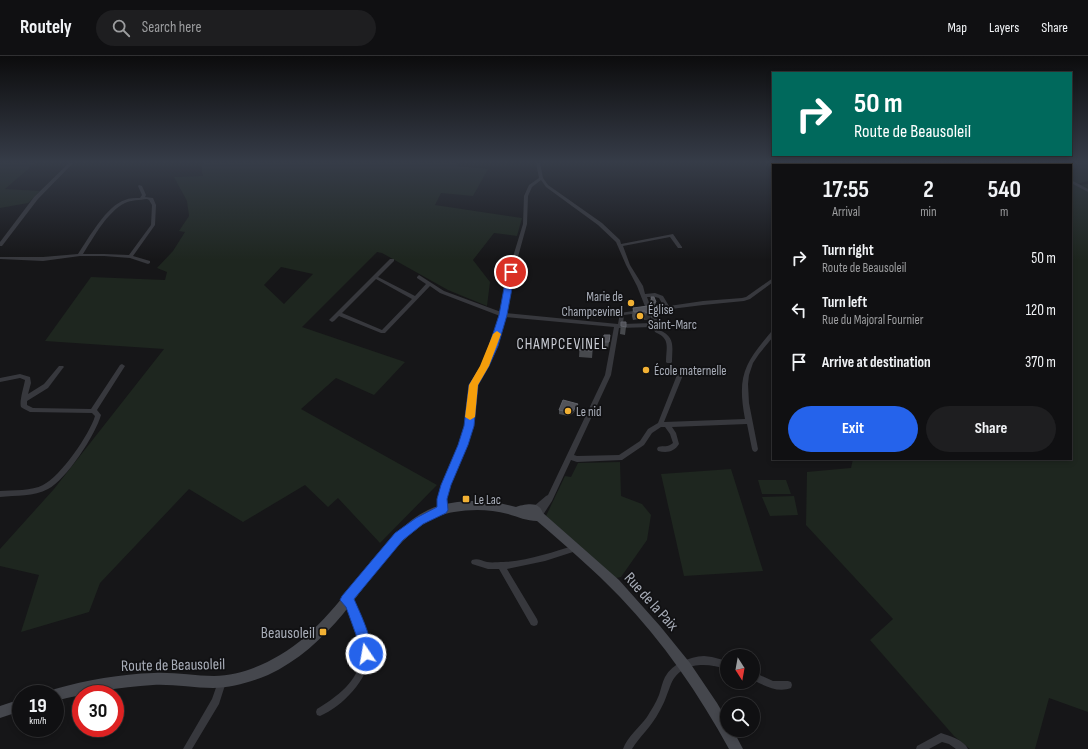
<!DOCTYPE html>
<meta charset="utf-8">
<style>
body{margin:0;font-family:"Sofia Sans Condensed",sans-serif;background:#1e1e20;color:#f1f3f6;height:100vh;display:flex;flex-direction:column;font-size:15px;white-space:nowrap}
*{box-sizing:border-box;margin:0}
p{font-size:13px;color:#9c9d9f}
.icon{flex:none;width:22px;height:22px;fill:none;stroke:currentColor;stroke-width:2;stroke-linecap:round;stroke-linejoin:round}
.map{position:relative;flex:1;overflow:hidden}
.details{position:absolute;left:772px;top:108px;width:300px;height:296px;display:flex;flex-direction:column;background:#101012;border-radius:0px;box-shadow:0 2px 6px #0003,0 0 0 1px #303032}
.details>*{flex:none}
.hud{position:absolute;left:772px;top:16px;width:300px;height:84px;border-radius:0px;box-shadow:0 2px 6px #0003,0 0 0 1px #303032;background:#00695c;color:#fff;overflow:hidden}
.needle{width:26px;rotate:169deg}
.tools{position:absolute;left:720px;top:593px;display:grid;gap:8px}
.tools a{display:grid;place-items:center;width:40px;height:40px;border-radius:50%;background:#101012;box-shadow:0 2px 6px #0003,0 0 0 1px #303032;font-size:20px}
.speed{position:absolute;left:12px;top:629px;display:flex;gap:8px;font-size:20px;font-weight:700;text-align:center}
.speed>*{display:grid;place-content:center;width:52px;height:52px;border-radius:50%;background:#101012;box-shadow:0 2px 6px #0003,0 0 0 1px #303032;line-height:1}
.speed small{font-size:10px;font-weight:400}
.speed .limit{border:6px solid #d22;background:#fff;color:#111}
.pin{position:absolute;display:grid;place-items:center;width:34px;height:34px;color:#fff;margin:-17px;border:2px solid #fff;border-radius:50%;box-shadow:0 1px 4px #0007}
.me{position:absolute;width:44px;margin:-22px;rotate:348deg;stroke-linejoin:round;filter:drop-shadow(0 0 3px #0008)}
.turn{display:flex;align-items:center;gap:14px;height:84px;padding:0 16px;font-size:18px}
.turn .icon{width:52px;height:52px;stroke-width:2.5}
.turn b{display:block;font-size:28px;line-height:34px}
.eta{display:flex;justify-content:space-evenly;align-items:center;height:68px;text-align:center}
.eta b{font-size:24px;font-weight:700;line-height:28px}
.button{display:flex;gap:8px;margin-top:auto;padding:8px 16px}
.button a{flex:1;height:46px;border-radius:24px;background:#2563eb;color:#fff;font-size:16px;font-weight:700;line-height:46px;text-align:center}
.button a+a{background:#1e1e20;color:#f1f3f6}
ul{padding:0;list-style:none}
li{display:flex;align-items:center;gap:12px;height:52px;padding:0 16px}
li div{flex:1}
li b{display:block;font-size:15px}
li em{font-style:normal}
header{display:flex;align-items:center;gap:24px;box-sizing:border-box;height:56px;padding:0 20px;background:#101012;border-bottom:1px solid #303032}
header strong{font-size:19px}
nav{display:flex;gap:22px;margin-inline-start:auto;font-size:14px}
.search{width:280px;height:36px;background:#1e1e20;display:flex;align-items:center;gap:10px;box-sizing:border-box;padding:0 14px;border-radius:22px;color:#9c9d9f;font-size:15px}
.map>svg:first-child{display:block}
</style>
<header>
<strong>Routely</strong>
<div class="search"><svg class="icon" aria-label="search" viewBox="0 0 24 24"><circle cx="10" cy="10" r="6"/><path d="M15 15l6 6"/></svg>Search here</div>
<nav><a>Map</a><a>Layers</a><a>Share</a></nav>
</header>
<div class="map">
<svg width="1088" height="693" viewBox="0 0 1088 693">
<rect width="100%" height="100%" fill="#161618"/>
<path fill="#1e261f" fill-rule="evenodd" d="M0 107H35L5 133 40 135 28 147 0 152Z
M204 107H457V110L488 113 473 140 441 137 435 149 522 162 517 180 494 177 473 204 490 226 487 250 448 234 382 197 377 196 302 271 405 306 374 339 336 322 301 353 437 429 380 487 338 442 328 451 305 429 243 466 189 433 100 527 89 556 21 576 39 519 0 510V493L54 433 164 293 45 285 91 221 165 224 167 216 157 212 173 195 185 176 179 175 189 160 187 145 174 121 203 120 201 109ZM281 211 313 218 284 248 264 229Z
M785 107H1088V125L1077 128 1081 129 1088 128V656L1049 642 1035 693H970L954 680 870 584 893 563 806 469 807 416 851 412 853 403H1071V109H785Z
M620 406 621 440 642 448 651 459 647 484 621 521 616 522 546 460 565 420 571 421 578 407Z
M731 413 763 515 684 520 661 418Z
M758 424H786L791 438H762Z
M794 440 798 459 770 460 762 441Z"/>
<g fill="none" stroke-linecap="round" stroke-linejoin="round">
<path fill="#37383d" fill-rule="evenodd" d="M69 107H73L38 143 2 190H0V186L34 141Z
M536 107H540L543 122 548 129 602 167 620 184 621 188 673 178 682 191V192H678L670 181 623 190 630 209 643 230 645 238 655 237 663 240 669 250 703 245 742 242 746 241 773 222V226L750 243 744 245 703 249 671 253 668 255 666 254 655 255 659 274C676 281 672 291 672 306L671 307H667L666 306C666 291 671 283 655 276L653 271 619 272 611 319 574 399 577 400 619 399 640 385 648 373 658 367 677 319 680 317 683 319 664 366 745 363C737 320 744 308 771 276L773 275V281L759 298 753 307 749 319 748 328 749 347 758 393 757 395 755 396 753 395 752 393 747 368 672 371 676 377 679 388C674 396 667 397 658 395L657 393 658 391C664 389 667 392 673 387L670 378 665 371H661L652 377 644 389 622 404 577 406 571 404 552 445 541 462 539 463 537 462 536 460 539 454 535 456 533 455 532 453 533 451 546 440 548 439 605 319 614 271 505 261 488 310 476 329 472 370 449 429 445 443 446 454 445 456 443 457 441 456 439 443 443 429 466 370 470 329 482 310 500 260 440 237 430 230 385 277H381L339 260 334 265 332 266 329 264 390 203H394V205L378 221 415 240 426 228 417 222V221L419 219 444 235 501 256 504 230 523 168 524 140 529 129 539 122ZM541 124 546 131 598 169 616 186 626 209 637 230 646 253 620 257 618 268 506 257 510 230 527 168 528 140 532 131ZM376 223 412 243 382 274 342 257ZM647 241H655L659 242 664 251 651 252ZM647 256 650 257 652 267 623 268 624 259Z
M784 107H788V109H784Z
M1046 107H1050L1052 109H1048Z
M1071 124 1088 133V136L1071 127Z
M139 129 142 130 146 139 145 141 153 142 156 149 155 169 133 200 150 205V207L148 208 130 202 104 200H80L43 205 0 203V201H43L78 198C88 183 107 149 125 144 129 142 135 142 140 142L142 139 138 130ZM147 143 149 144 152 149 151 169 129 199 104 198H83C94 181 107 156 125 147 131 144 140 144 147 143Z
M122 308 125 310 97 354 101 359C96 378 66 424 48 433 34 441 16 439 0 441V435C13 434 32 435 43 429 60 421 90 378 95 360L92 357 30 356C27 354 23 353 21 351 19 346 24 330 25 324L20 322 0 326V322L20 318 30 321 31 327 28 338 44 328 59 310H63L64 311 63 312 48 332 27 345V349L33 352 91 353 120 309Z
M576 489 579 490 580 492 579 494 576 495 545 505 507 513 537 563 538 566 537 569 534 570 531 569 499 513H488L472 508 471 506 472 504C478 502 482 505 487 506 492 507 498 506 503 506 527 505 553 496 576 489Z
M346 540C355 544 357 554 360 563 365 574 370 586 370 598 369 623 342 651 320 660L317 659 316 656 317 653C352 632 372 610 355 568 353 562 351 556 348 551 346 548 344 547 342 544L343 541Z
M704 600 712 601 727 605V613C707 607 681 605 671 628 667 638 665 646 659 656 652 670 640 680 632 693H623C628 680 639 672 647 661 651 654 656 647 659 639 661 633 662 627 665 621 673 607 689 601 704 600Z
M753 616 773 625H788L791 626 792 629 791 632C778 637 765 630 753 624Z
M222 622 225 623 226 626 219 648 192 693H183L212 643 219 623Z
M941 677C950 680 964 684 968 693H956L949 688 942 686 929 693H916L917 690Z"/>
<path fill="#45474d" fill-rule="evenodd" d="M476 445 499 447 516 451C521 449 535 446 539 451 541 452 542 455 543 457L619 524 660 570 690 607 717 647 727 664V674H733L743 693H729C699 638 663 586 620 541 594 514 565 489 537 465 527 465 518 461 508 458 490 453 471 453 454 456 407 463 372 524 343 558 322 583 298 605 268 619 251 626 232 632 213 632 193 632 173 628 153 629 119 631 87 637 55 645V638H49L51 635 55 633C87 624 120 618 154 617 174 616 194 620 214 620 237 620 260 611 280 599 318 577 345 538 372 504 389 485 405 465 428 454 443 447 459 445 476 445Z
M21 643V655L0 662V650Z"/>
</g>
<path fill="#47494d" d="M651 241 656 246 655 250H652L650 245Z
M633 252 651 255 650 263 644 264V262L633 264 632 260Z
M621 266 626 271 625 279 620 278Z
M604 279H610L608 293H602Z
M580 284 590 290H593L592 302 579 301Z
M578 348V352L572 358 568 360 559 358V354Z"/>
<path fill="#2f3033" d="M651 255 650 263 644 264 646 257Z
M578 348V352L572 358 568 360V356Z"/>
<path fill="#525359" stroke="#5f6168" d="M651 241H654L656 246 653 247Z
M648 250 650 251 651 255 646 257 645 255 634 256 633 252Z
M621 266H626V271L621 270Z
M604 279H610L609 286H603Z
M580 284H590V290H593L592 295 579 294Z
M563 344 578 348 573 355 568 356 559 354Z"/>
<linearGradient id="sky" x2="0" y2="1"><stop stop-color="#0c0c0d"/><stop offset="0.52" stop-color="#363c48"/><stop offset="1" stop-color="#363c48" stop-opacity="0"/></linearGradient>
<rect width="1088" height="204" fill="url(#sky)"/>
<path fill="#2563eb" stroke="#184099" d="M511 213 515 216 507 259 498 290 489 310 478 329 474 370 468 389 451 429 447 443 448 454 446 457 423 468 403 484 354 543C360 557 376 589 370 602L366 604 362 602 359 587 346 551 340 544 342 540 395 477 416 462 437 451V443L441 429 458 389 464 370 469 329 481 310 489 290 499 259 507 216Z"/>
<path fill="#f59e0b" d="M497 275 501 278 489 310 478 329 475 361 470 364 465 361 469 329 480 310 493 278Z"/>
<g fill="#f2b134" stroke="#111113" stroke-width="1.5">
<circle cx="631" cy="247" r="4"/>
<circle cx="640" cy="260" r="4"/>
<circle cx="646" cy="314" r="4"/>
<circle cx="568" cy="355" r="4"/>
<rect x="462" y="439" width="8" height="8" rx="2"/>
<rect x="319" y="572" width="8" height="8" rx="2"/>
</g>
<g text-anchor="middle" stroke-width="3.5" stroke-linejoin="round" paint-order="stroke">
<g font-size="13" fill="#a8adb8" stroke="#111113" text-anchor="start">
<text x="623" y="245" text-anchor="end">Marie de<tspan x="623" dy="15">Champcevinel</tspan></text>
<text x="648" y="258">Église<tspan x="648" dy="15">Saint-Marc</tspan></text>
<text x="654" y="319">École maternelle</text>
<text x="576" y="360">Le nid</text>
<text x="474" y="448">Le Lac</text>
</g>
<g font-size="15" letter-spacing="1" fill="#c9ccd4" stroke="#111113">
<text x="562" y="293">CHAMPCEVINEL</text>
</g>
<g font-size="16" fill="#a8adb8" stroke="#111113">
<text transform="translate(652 545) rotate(48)" y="6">Rue de la Paix</text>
<text transform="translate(173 608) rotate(-1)" y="6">Route de Beausoleil</text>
</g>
<g font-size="16" fill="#a8adb8" stroke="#111113" text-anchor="end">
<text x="315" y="582">Beausoleil</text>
</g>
</g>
</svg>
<div class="tools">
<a><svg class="needle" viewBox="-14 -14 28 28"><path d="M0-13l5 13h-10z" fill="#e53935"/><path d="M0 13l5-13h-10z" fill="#9c9d9f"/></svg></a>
<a><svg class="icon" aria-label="search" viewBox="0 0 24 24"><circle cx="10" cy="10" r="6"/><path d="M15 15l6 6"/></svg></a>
</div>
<div class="speed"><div>19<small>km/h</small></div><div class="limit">30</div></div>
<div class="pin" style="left:511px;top:216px;background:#d93025"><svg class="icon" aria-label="arrive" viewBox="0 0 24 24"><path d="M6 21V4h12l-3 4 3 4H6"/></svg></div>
<svg class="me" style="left:366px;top:598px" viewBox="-20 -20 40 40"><circle r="17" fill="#2563eb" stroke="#fff" stroke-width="3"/><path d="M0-11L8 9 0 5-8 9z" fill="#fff"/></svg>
<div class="hud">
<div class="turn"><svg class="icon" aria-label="right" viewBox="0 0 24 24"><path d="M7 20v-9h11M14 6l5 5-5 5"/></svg><div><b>50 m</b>Route de Beausoleil</div></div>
</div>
<section class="details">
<div class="eta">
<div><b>17:55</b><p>Arrival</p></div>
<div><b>2</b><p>min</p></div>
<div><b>540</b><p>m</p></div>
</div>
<ul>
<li><svg class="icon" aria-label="right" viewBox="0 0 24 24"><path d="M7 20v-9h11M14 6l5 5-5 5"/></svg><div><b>Turn right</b><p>Route de Beausoleil</p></div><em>50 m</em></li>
<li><svg class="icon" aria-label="left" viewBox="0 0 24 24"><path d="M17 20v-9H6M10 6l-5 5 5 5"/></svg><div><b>Turn left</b><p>Rue du Majoral Fournier</p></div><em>120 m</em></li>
<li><svg class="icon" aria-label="arrive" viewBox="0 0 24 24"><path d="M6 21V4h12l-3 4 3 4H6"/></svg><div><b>Arrive at destination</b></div><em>370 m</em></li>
</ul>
<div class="button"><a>Exit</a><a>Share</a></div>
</section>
</div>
